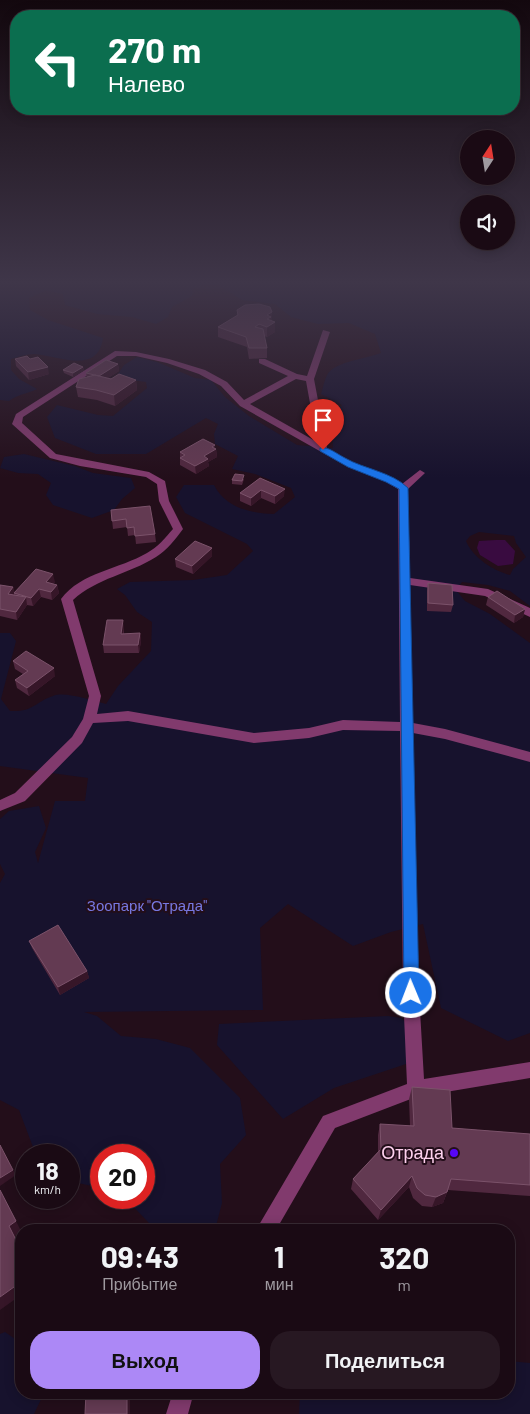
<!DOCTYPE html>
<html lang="ru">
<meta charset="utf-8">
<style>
body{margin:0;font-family:Barlow,sans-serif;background:#271822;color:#f1f3f6;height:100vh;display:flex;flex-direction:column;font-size:19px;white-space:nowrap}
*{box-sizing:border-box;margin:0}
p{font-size:16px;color:#9f9aa0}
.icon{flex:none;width:28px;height:28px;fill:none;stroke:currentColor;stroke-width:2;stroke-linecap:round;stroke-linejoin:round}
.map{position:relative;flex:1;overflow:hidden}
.sheet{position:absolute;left:15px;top:1224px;width:500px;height:175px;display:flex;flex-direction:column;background:#1a0a14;border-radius:20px;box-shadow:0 2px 12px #0003,0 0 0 1px #382b34}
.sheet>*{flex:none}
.guide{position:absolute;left:10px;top:10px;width:510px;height:105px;border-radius:20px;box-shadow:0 2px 12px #0003,0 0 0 1px #382b34;background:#0b6e4f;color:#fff;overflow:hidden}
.needle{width:32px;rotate:12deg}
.controls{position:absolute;left:460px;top:130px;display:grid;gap:10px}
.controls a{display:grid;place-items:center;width:55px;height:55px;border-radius:50%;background:#1a0a14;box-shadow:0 2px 12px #0003,0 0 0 1px #382b34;font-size:25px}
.speed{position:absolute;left:15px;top:1144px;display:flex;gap:10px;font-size:25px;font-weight:700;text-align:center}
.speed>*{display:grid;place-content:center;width:65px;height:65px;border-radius:50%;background:#1a0a14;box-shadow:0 2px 12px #0003,0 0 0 1px #382b34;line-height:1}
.speed small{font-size:12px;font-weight:400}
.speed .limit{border:8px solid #d22;background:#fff;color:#111}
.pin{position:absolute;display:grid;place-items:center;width:42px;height:42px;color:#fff;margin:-51px -21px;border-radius:50% 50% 50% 0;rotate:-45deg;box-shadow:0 0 5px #0007}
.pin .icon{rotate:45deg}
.me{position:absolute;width:55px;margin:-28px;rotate:359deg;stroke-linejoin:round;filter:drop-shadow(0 0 4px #0008)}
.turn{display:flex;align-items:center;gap:18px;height:105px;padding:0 15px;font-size:22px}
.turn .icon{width:65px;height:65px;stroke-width:2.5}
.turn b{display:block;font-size:35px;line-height:42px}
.eta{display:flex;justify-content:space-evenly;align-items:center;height:85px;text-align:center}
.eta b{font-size:30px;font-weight:700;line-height:35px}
.cta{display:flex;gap:10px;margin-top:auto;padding:10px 15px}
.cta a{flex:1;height:58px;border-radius:20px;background:#ac88f6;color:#111;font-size:20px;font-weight:700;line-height:58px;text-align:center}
.cta a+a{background:#271822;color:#f1f3f6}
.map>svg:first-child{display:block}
</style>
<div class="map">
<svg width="530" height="1414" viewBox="0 0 530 1414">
<rect width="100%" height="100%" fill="#230e1a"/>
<path fill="#17122d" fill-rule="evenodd" d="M0 280H530V606L510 591 488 585 462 582 456 590 465 601 490 614 530 643V1033L508 1041 441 1008 423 924 391 932 353 946 288 904 260 928 263 1010 84 1012 97 1016 121 1036 156 1039 190 1048 240 1098 246 1135 220 1164 222 1203 215 1230H151L149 1223 125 1198H144V1155H101V1188L69 1181V1155H36L19 1110 0 1100V883L5 874 0 864V819L9 811 39 806 46 828 35 852 38 863 55 801H85L88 778 0 766V633H10L16 641 1 699 10 711C34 712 33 703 53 696 65 691 93 701 106 704L118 686 151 651 152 622 137 612 125 595 117 589 130 582 193 580 227 575 253 551 247 544 185 513 176 497 184 485H214C226 508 250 513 274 514L295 497 291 488 255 474 232 469 238 456 215 444 214 434 218 424 206 418 146 454H96L55 438 47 417 57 405 98 415 113 416 147 388 146 382 124 379 118 374 124 365 137 357 157 362 195 378 211 380 225 397 249 416 297 445 333 448 331 416 342 405 321 394C323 388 324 381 327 375 335 361 366 359 381 353L375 334 349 323 318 324 291 317 275 304 242 300 218 285H204L193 289 192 296 172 307 168 317 156 324 132 317 97 314 65 305 63 294 46 290 29 298 30 310 48 320 103 338C98 375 59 356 34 354 27 354 18 357 11 359V370L19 379 37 389C27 394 18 394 9 401L0 400ZM479 532 514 536 516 543 526 557 513 569 510 575C494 571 473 558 466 541L470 536Z
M24 454 75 466 93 473 131 478 135 488 122 499 114 510 92 518 53 505 46 495 51 483 38 474 18 473 0 468 4 457Z
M388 1016 401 1018 407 1023 406 1064 334 1088 283 1119 217 1045 219 1024Z
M5 1332 21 1343V1392L44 1393 34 1414H0V1334Z
M509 1361 530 1363V1414H299L300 1393 509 1392Z"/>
<path fill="#390b40" d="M496 540H505L515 551 513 564 498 566 480 555 477 548 479 541Z"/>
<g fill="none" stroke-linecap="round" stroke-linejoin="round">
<path fill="#813a6d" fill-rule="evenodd" d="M323 330 330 332 314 379 327 448 354 463 402 484 420 470 425 473 408 489 410 578 488 589 530 608V617L485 596 410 585 413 723 445 729 530 752V762L445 739 413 733 419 993 424 1079 530 1062V1078L416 1097 335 1128 276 1230H256L323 1116 407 1084 403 993 400 731 343 730 309 738 254 743 128 721 93 723 82 743 25 801 0 811V800L15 793 72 737 83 719 89 696 61 599C81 572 120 569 147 553 158 547 165 538 173 529L159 501 157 484 146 477 80 466 50 458 12 424 16 414 115 351 136 352 169 359 205 370 227 382 244 400 288 376 259 363V359H265L297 374 307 376ZM117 356H136L167 363 199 374 221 386 240 406 348 467 386 482 398 489 400 722 343 720 309 728 254 733 128 711 97 714 101 696 73 600C97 578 129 574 156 557 167 550 175 540 183 529L169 501 165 481 149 472 56 454 22 423 23 417ZM296 379 306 381 317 442 250 404Z
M173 1392H194L188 1414H166Z"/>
</g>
<path fill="#50283f" d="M237 310 275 322V332L267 337 264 336 267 348V358L249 359 247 347 218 337V327L237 315Z
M15 359H30L49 374 29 380 16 366Z
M118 364 119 371 108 378 136 380 137 390 115 406 97 400 78 397 76 387 87 377 86 373Z
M83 367 84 370 73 377 64 373 63 370Z
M215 445V449H216L217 457 208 462 209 466 196 474 180 465V452Z
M260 478 284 496 275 504 261 498 251 506 240 501V493Z
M244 479 242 485 232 484V480Z
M111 510 155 534 156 542 136 544 135 535 128 536 127 527 113 529Z
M212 548V556L193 574 176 567 175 559Z
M55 582 53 584 57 585 59 593 52 600 41 597 33 606 27 605 17 620 0 616V585L13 587 14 592Z
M428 583 453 605 451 612 427 611V591Z
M488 597 525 609 523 617 514 623 486 605Z
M124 628V634L140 633 141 641 139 653H104L103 645Z
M13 661 55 676 29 696 17 688 15 680 23 674 15 669Z
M29 941 87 971 89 978 60 995 32 948Z
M412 1087 452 1128 530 1134V1196L448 1190 443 1203 432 1207 422 1206 413 1198 409 1187 378 1220 351 1189 353 1179 378 1152V1135L380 1124 410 1126 409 1099Z"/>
<path fill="#361628" d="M272 312V322H275V332L267 337V315Z
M118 364 119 371 99 384 98 377Z
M48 367 49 374 29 380 28 372Z
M83 367 84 370 73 377V373Z
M136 380 137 390 115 406 114 395Z
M215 445V450L216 449 217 457 208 462 209 466 196 474 195 466 212 447Z
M285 489 284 496 275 504V496Z
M261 490V498L251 506V498Z
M212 548V556L193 574 192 566Z
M53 574 55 582 47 590 46 582Z
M57 585 59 593 52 600 51 592Z
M13 587 15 593H14V596L8 594Z
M39 589 41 597 33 606 31 598Z
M26 597 27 605 17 620 16 612Z
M525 609 523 617 514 623 515 615Z
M123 620 124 628 122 642 121 634Z
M140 633 141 641 139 653 138 645Z
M54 668 55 676 29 696 27 688Z
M87 971 89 978 60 995 58 987Z
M13 1170 16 1175 0 1186V1178Z
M412 1176 409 1187 378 1220 381 1210Z
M0 1189 21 1231 15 1236 21 1248V1250L9 1226Z
M447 1192 443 1203 432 1207 436 1197Z
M21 1282V1295L0 1310V1297Z
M127 1392H130V1414H127Z"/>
<path fill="#633a52" stroke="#7b526a" d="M259 304 270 307 272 312 267 315 271 317 267 319 275 322 267 327 259 324 255 327 263 329 267 348H249L246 337 218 327 238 315 237 310 245 305Z
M27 356 30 359 38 357 48 367 28 372 15 359Z
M106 360 118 364 99 376 86 373Z
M74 363 83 367 73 373 63 370Z
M119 374 136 380 114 395 96 390 76 387 79 379 95 375 111 379Z
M203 439 215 445 212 447 216 449 204 456 208 459 195 466 180 458 185 455 180 452Z
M235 474 244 475 242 481 232 480Z
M260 478 285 489 275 496 261 490 251 498 240 493Z
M150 506 155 534 135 536 134 527 127 528 126 519 112 521 111 510Z
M195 541 212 548 192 566 175 559Z
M36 569 53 574 46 582 57 585 51 592 39 589 31 598 14 593Z
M428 583 452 585 453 605 428 603Z
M0 585 13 587 8 594 26 597 16 612 0 609Z
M497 591 525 609 515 615 488 597Z
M107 620H123L121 634 140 633 138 645H103Z
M26 651 54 668 27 688 15 680 28 671 13 661Z
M58 925 87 971 58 987 29 941Z
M412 1087 450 1090 452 1128 530 1134V1185L451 1179 447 1192 436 1197 425 1195 417 1188 412 1176 381 1210 353 1179 381 1149 380 1124 414 1126Z
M0 1145 13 1170 0 1178Z
M0 1190 16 1221 9 1226 21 1250V1282L0 1297Z
M86 1392H127V1414H85Z"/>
<linearGradient id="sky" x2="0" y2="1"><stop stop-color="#13080e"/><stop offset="0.59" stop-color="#3f3649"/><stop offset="1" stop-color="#3f3649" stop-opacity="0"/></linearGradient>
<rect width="530" height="478" fill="url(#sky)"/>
<path fill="#1a73e8" stroke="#114b97" d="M320 448C328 446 337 454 345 458 364 469 392 472 408 488L419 993 416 998 411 1000 406 998 404 993 399 489 386 482 348 467 320 451Z"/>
<circle fill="#5706f6" stroke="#230e1a" stroke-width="2" cx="454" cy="1153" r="5"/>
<g text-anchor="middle" stroke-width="4" stroke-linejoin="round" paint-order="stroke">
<g font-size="15" fill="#7778e1" stroke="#230e1a">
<text x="147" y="911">Зоопарк "Отрада"</text>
</g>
<g font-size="18" fill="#fed1ee" stroke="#230e1a" text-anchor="end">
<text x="444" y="1159">Отрада</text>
</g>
</g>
</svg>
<div class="controls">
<a><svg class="needle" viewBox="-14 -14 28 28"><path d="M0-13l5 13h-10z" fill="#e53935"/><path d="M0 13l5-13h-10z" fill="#9f9aa0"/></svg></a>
<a><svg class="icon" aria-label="sound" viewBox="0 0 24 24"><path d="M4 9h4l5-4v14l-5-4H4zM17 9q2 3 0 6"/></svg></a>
</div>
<div class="speed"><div>18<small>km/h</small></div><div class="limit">20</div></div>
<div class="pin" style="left:323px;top:450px;background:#d93025"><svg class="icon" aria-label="arrive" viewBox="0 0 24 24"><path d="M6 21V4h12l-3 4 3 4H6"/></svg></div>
<svg class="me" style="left:411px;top:993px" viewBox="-20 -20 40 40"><circle r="17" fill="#1a73e8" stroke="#fff" stroke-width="3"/><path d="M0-11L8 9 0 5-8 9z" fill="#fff"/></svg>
<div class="guide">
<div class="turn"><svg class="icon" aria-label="left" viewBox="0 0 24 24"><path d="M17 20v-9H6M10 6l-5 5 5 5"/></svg><div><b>270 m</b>Налево</div></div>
</div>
<section class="sheet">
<div class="eta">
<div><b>09:43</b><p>Прибытие</p></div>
<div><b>1</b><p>мин</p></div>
<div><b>320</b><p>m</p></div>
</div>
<div class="cta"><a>Выход</a><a>Поделиться</a></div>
</section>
</div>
